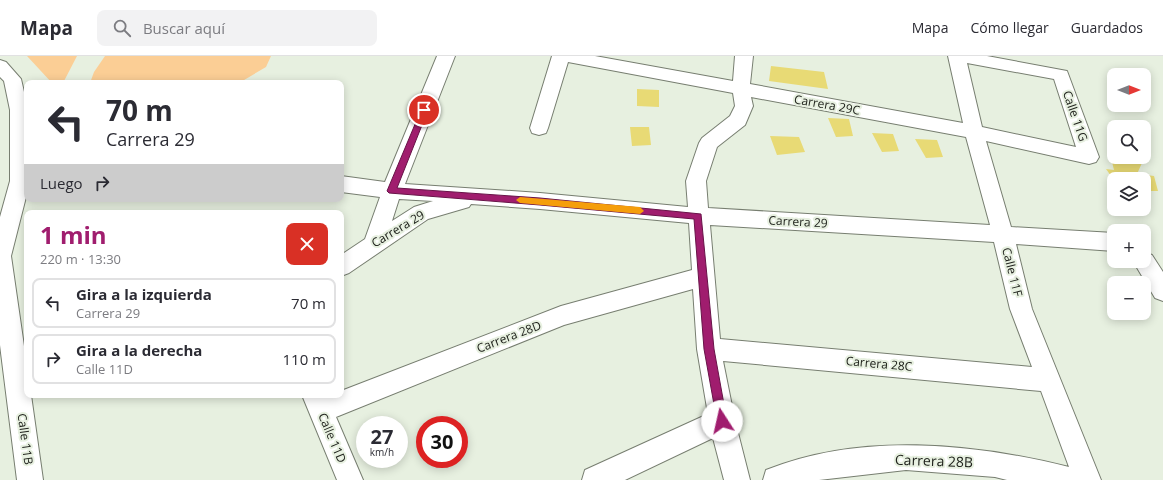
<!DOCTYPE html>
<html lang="es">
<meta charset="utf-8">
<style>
body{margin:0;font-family:"Open Sans",sans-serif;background:#f2f2f3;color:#2b2b33;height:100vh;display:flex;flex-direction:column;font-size:15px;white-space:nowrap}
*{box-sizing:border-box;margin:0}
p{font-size:13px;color:#7c7c81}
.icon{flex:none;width:22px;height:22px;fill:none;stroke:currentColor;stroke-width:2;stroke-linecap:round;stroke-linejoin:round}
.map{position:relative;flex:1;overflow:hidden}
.drawer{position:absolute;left:24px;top:154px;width:320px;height:188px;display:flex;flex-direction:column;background:#fff;border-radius:8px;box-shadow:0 2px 10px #0003}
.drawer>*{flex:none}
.top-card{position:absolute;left:24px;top:24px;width:320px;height:122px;border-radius:8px;box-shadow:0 2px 10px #0003;background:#fff;color:#2b2b33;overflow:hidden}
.needle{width:26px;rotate:90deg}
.fabs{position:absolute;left:1107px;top:12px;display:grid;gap:8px}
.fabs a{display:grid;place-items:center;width:44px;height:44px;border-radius:8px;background:#fff;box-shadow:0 2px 10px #0003;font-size:20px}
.speed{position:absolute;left:356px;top:360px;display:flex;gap:8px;font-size:20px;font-weight:700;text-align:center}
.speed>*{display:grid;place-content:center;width:52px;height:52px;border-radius:50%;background:#fff;box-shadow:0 2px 10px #0003;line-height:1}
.speed small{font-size:10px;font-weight:400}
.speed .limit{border:6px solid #d22;background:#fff;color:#111}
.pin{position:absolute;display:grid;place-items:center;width:34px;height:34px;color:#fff;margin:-17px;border:2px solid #fff;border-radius:50%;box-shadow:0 1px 4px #0007}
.me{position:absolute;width:44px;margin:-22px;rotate:350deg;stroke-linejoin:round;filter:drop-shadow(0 0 3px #0008)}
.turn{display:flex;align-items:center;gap:14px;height:84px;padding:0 16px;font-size:18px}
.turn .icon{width:52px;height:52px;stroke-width:2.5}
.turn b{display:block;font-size:28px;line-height:34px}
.then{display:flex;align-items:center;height:38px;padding:0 16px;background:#0003;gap:8px;font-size:15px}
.round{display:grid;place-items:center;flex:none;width:42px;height:42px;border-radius:8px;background:#f2f2f3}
.overview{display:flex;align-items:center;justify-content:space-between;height:68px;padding:0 16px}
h1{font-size:24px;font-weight:700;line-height:30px;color:#a01d6e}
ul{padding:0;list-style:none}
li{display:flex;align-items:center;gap:12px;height:50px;margin:0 8px 6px;padding:0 8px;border:2px solid #e1e1e2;border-radius:8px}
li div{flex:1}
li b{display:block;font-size:15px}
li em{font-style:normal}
header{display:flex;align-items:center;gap:24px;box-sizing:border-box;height:56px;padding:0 20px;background:#fff;border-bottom:1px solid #e1e1e2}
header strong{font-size:19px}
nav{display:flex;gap:22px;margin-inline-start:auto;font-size:14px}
.search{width:280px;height:36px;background:#f2f2f3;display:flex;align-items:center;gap:10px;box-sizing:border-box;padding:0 14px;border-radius:8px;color:#7c7c81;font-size:15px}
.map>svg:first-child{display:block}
</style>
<header>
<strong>Mapa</strong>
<div class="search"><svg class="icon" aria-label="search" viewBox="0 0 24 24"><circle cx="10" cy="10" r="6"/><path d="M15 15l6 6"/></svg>Buscar aquí</div>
<nav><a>Mapa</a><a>Cómo llegar</a><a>Guardados</a></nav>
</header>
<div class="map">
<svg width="1163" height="424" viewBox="0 0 1163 424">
<rect width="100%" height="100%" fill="#e7f0e0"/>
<path fill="#fbce95" d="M27 0H77L63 27H52Z
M105 0H271L266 11 239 27H90L94 16Z"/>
<path fill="#e8da75" d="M771 10 824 16 828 33 769 25Z
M637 33 659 34V51L637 50Z
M828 62 849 63 853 80 836 81Z
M630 71H649L651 89 632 90Z
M872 77 893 78 899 95 882 96Z
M770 80 799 81 805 96 777 99Z
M915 83 937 84 943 101 926 102Z
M1108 90 1114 91V101H1144V98H1146L1137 118 1154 120 1158 135H1144V123L1114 124 1106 113 1114 114Z"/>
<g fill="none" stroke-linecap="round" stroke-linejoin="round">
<g stroke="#777e70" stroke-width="2">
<path id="minor" d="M437 0H455L405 128 540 137 688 151 686 125 699 87 702 82 730 60 735 50 733 37 568 6 548 72 546 77 539 79 532 77 530 72 552 0H595L733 25 735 0H753L750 28 963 67 948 0H987L1067 15 1099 101 1096 106 1089 108 986 85 1011 171 1114 177V195L1016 188 1032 253 1101 424H1007L995 421 906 414 819 424H763L766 414C860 376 973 387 1069 411L1041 335 723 305 735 365 750 424H724L713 382 625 424H582L585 414 708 358 697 293 693 233 564 269 336 361 363 424H337L302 339H341V335L561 250 692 214 689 167 540 153 471 148 469 151 428 163 349 217 341 220V199L365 183 380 141 341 136V120L385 126ZM967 7 1054 23 1076 91 982 71ZM751 41 966 81 990 169 708 152 706 125 717 91 745 69 753 50ZM399 143 433 145 414 151 392 165ZM710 169 994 186 1010 253 1032 311 720 283Z
M0 4 6 6 21 23 27 49V137L11 200 27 311V339H31L43 424H17L0 289V161L10 125V54L4 25 0 21Z
M1144 196 1152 199 1163 216V245L1155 242 1133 205H1144Z"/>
</g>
<use href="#minor" fill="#fff" fill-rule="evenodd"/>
</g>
<path fill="#a01d6e" stroke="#681348" d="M424 51 428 54 397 132 540 142 701 158 714 293 727 365 726 369 722 370 718 369 717 365 704 293 694 163 540 149 389 137 387 135 421 54Z"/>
<path fill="#f59e0b" d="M520 141 640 151 644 155 640 158 520 147 516 144Z"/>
<g text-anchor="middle" stroke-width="4" stroke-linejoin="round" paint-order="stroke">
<g font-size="12" fill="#20231d" stroke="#e7f0e0">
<text transform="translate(827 49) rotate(10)" y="4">Carrera 29C</text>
<text transform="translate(1075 60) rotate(71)" y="4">Calle 11G</text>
<text transform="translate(798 166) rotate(3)" y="4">Carrera 29</text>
<text transform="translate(398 173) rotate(-31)" y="4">Carrera 29</text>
<text transform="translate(1012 216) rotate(76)" y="4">Calle 11F</text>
<text transform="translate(509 281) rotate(-21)" y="4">Carrera 28D</text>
<text transform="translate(879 308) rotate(5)" y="4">Carrera 28C</text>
<text transform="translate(332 382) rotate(67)" y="4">Calle 11D</text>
<text transform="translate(25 383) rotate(82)" y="4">Calle 11B</text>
</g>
<g font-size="14" fill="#20231d" stroke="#e7f0e0">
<text transform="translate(934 405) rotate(2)" y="5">Carrera 28B</text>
</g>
</g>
</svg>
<div class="fabs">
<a><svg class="needle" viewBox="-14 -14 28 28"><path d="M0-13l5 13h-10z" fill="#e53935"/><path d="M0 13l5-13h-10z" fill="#7c7c81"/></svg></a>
<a><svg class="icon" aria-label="search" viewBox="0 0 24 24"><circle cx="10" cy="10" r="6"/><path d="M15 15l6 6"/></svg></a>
<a><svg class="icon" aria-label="layers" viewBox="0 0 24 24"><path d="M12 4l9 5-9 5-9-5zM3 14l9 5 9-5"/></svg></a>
<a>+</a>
<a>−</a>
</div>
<div class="speed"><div>27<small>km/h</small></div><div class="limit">30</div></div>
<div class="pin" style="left:424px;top:54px;background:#d93025"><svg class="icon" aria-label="arrive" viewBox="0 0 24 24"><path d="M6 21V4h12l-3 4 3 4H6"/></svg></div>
<svg class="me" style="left:722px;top:365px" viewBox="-20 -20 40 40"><circle r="19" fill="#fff"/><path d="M0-13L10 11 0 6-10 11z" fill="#a01d6e"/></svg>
<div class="top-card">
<div class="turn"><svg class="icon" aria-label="left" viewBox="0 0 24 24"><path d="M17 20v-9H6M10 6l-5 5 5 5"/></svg><div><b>70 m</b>Carrera 29</div></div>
<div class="then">Luego<svg class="icon" aria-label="right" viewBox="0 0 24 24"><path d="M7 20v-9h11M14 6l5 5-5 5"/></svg></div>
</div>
<section class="drawer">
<div class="overview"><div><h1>1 min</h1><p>220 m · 13:30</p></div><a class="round" style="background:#d93025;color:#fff"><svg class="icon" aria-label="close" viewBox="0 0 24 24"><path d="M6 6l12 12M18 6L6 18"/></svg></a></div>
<ul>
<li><svg class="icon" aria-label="left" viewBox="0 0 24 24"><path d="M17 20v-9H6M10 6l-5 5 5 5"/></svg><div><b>Gira a la izquierda</b><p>Carrera 29</p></div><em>70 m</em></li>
<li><svg class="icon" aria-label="right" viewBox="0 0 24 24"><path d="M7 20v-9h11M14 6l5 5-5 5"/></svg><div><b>Gira a la derecha</b><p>Calle 11D</p></div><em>110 m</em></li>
</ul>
</section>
</div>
